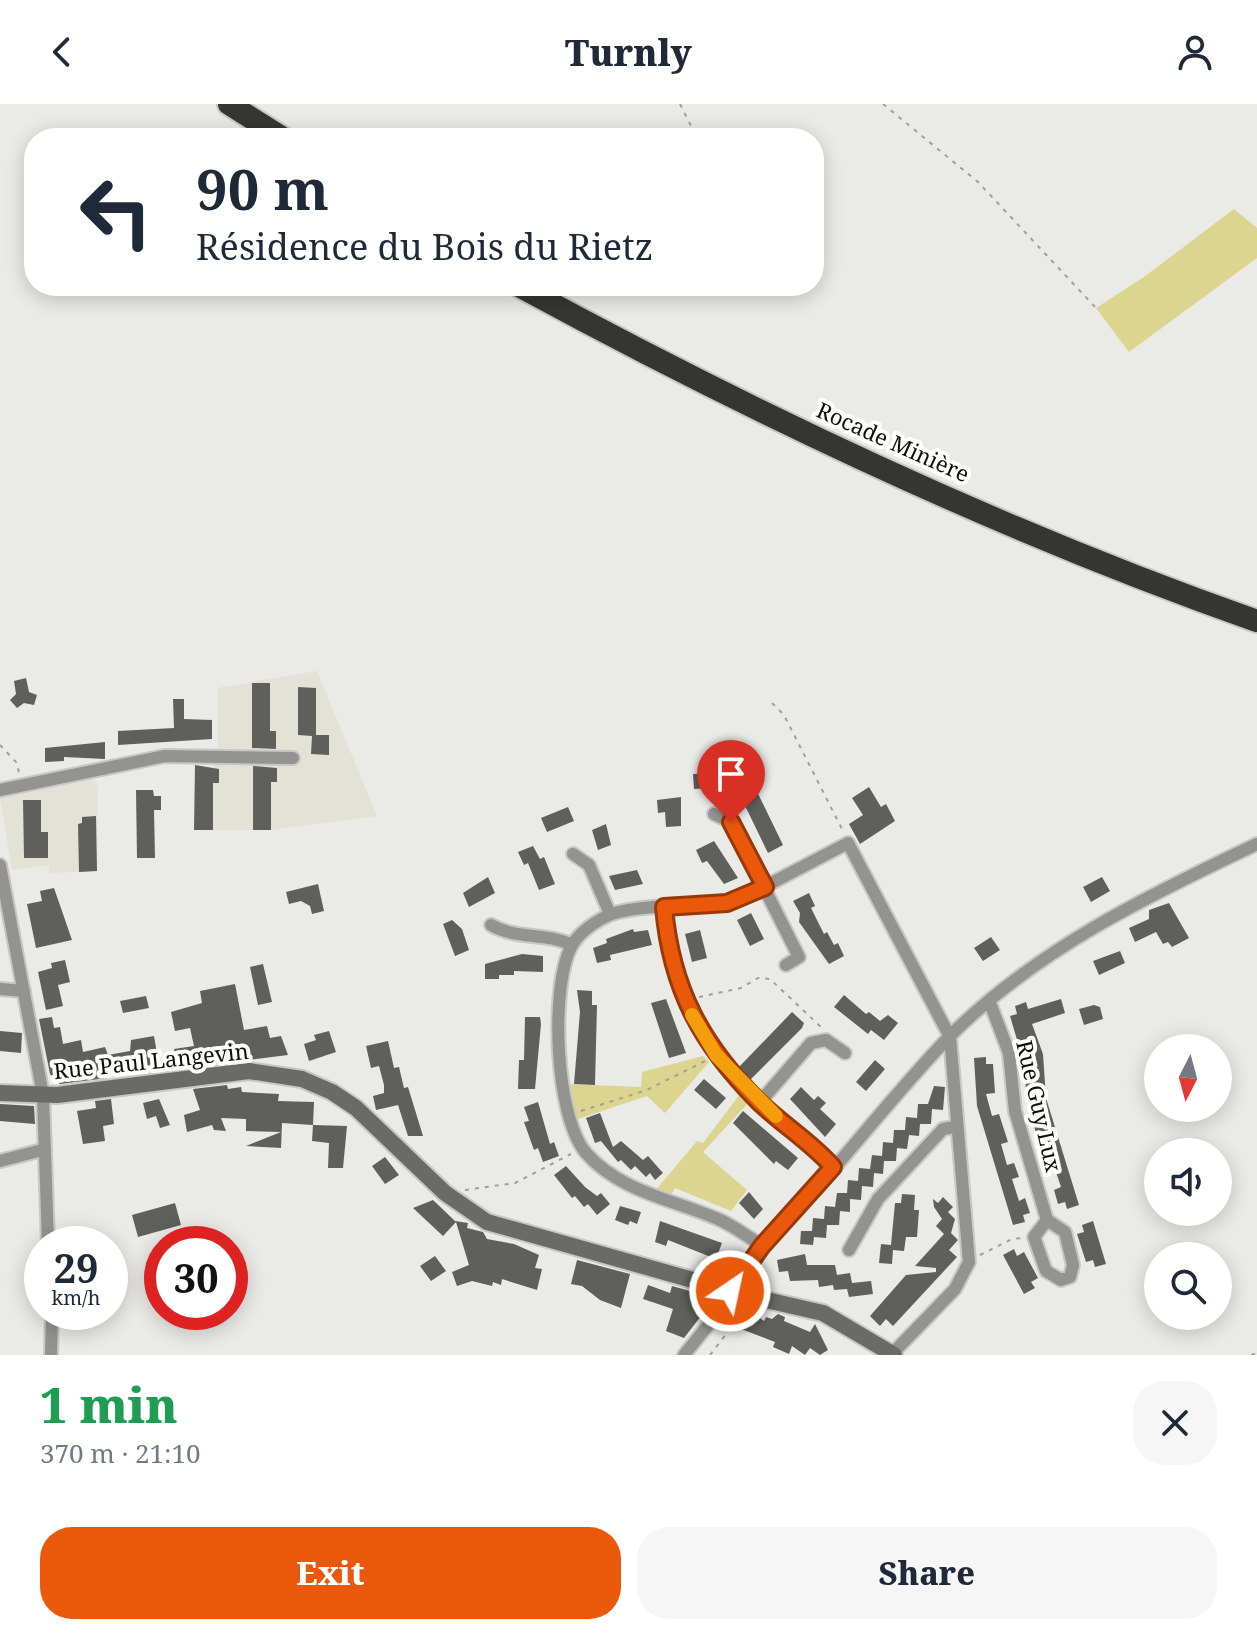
<!DOCTYPE html>
<meta charset="utf-8">
<style>
body{margin:0;font-family:"Noto Serif",serif;background:#f6f6f7;color:#1f2937;height:100vh;display:flex;flex-direction:column;font-size:30px;white-space:nowrap}
*{box-sizing:border-box;margin:0}
p{font-size:26px;color:#747a83}
.icon{flex:none;width:44px;height:44px;fill:none;stroke:currentColor;stroke-width:2;stroke-linecap:round;stroke-linejoin:round}
.map{position:relative;height:1251px;overflow:hidden}
.sheet{display:flex;flex-direction:column;background:#fff;flex:1}
.sheet>*{flex:none}
.guide{position:absolute;left:24px;top:24px;width:800px;height:168px;border-radius:32px;box-shadow:0 4px 20px #0003;background:#fff;color:#1f2937;overflow:hidden}
.needle{width:52px;rotate:186deg}
.fabs{position:absolute;left:1144px;top:930px;display:grid;gap:16px}
.fabs a{display:grid;place-items:center;width:88px;height:88px;border-radius:50%;background:#fff;box-shadow:0 4px 20px #0003;font-size:40px}
.speed{position:absolute;left:24px;top:1122px;display:flex;gap:16px;font-size:40px;font-weight:700;text-align:center}
.speed>*{display:grid;place-content:center;width:104px;height:104px;border-radius:50%;background:#fff;box-shadow:0 4px 20px #0003;line-height:1}
.speed small{font-size:20px;font-weight:400}
.speed .limit{border:12px solid #d22;background:#fff;color:#111}
.pin{position:absolute;display:grid;place-items:center;width:68px;height:68px;color:#fff;margin:-82px -34px;border-radius:50% 50% 50% 0;rotate:-45deg;box-shadow:0 0 8px #0007}
.pin .icon{rotate:45deg}
.me{position:absolute;width:88px;margin:-44px;rotate:34deg;stroke-linejoin:round;filter:drop-shadow(0 0 6px #0008)}
.turn{display:flex;align-items:center;gap:28px;height:168px;padding:0 40px;font-size:36px}
.turn .icon{width:104px;height:104px;stroke-width:2.5}
.turn b{display:block;font-size:56px;line-height:68px}
.round{display:grid;place-items:center;flex:none;width:84px;height:84px;border-radius:32px;background:#f6f6f7}
.overview{display:flex;align-items:center;justify-content:space-between;height:136px;padding:0 40px}
h1{font-size:48px;font-weight:800;line-height:60px;color:#1e9e55}
.action{display:flex;gap:16px;margin-top:auto;padding:16px 40px}
.action a{flex:1;height:92px;border-radius:32px;background:#ea580c;color:#fff;font-size:32px;font-weight:800;line-height:92px;text-align:center}
.action a+a{background:#f6f6f7;color:#1f2937}
header{display:flex;justify-content:space-between;align-items:center;height:104px;padding:0 40px;background:#fff;font-size:36px;font-weight:800}
.map>svg:first-child{display:block}
</style>
<header><svg class="icon" aria-label="back" viewBox="0 0 24 24"><path d="M15 5l-7 7 7 7"/></svg>Turnly<svg class="icon" aria-label="person" viewBox="0 0 24 24"><circle cx="12" cy="8" r="4"/><path d="M4 21q1-7 8-7t8 7"/></svg></header>
<div class="map">
<svg width="1257" height="1251" viewBox="0 0 1257 1251">
<rect width="100%" height="100%" fill="#eaeae7"/>
<path fill="#e3e2d7" d="M317 567 377 712 271 726H213V655L218 654V584Z
M89 674 98 679 97 767 49 769V761L12 766 0 694Z"/>
<path fill="#dcd590" d="M1234 105 1257 124V154L1129 248 1096 204 1144 173Z
M703 952 709 958 665 1009 647 992 572 1017 566 980 641 983 642 968Z
M740 990 749 998 703 1048 747 1086 731 1107 675 1084 670 1093 655 1087 697 1037 703 1039Z"/>
<path fill="#5f5f5c" d="M26 574 29 588 37 591 34 601 24 599 17 604 10 596 16 590 14 577Z
M252 579H270V627H276V645L252 644Z
M298 583 316 584V631H329V651L311 650 312 632 298 631Z
M173 595H184V615L212 616V635L118 641V627L174 624Z
M105 638V655L64 653V657L45 658V644Z
M195 661 219 665V679H213V726H194Z
M253 662 277 664V678H271V726H253Z
M728 668 729 683 694 685 693 670Z
M748 669 783 741 768 749 733 677Z
M869 683 881 703 886 700 895 717 860 740 849 720 863 711 852 694Z
M136 686H153L154 692H161V706H154L155 754H137Z
M681 693V722L666 723 665 708 658 709 657 696Z
M23 696H41V728H48V754H24Z
M568 703 574 717 547 728 541 714Z
M96 712 97 767 79 768 78 720 82 719V713Z
M606 720 611 741 598 746 592 726Z
M714 737 738 774 724 780 707 757 702 759 696 746Z
M533 742 540 755 544 753 555 780 539 786 528 759 524 761 518 748Z
M637 766 643 780 615 786 609 772Z
M488 773 495 789 469 803 463 789Z
M1102 773 1110 787 1091 798 1083 783Z
M318 780 324 807 312 810 310 802 301 797 289 800 286 788Z
M54 784 72 836 36 844 27 800 42 797 40 787Z
M809 789 815 802 811 804 824 830 827 828 834 841 838 839 844 852 829 860 799 818 800 809 793 797Z
M1169 799 1189 834 1172 843 1168 838 1163 840 1156 828 1135 838 1129 824 1149 815V806Z
M751 809 764 835 750 842 737 816Z
M452 816 462 825 469 846 455 852 443 820Z
M633 825 634 828 648 826 652 841 610 851 611 856 597 859 593 844 607 839 606 835Z
M700 826 707 854 692 858 685 830Z
M991 833 1000 846 983 857 974 844Z
M1120 847 1125 859 1099 871 1093 857Z
M522 850 543 852V868L514 867V871H499V875H485V860Z
M65 856 70 878 58 881 63 902 46 906 38 868 52 864 51 859Z
M263 860 272 898 258 901 250 863Z
M235 880 244 926 267 922 270 934 281 932 288 951 178 965 174 945 194 942 190 924 175 927 171 908 202 899 200 887Z
M577 886 592 887V901H597L595 981 574 980 580 908Z
M844 891 866 910 869 908 880 917 888 911 898 919 884 936 871 926 868 930 834 903Z
M146 892 149 904 123 909 120 897Z
M666 895 686 949 669 954 651 899Z
M1061 895 1065 909 1032 920 1043 950 1046 994 1079 1101 1067 1105 1065 1098 1058 1100 1054 1086 1061 1083 1054 1062 1047 1064 1043 1050 1050 1048 1047 1037 1043 1027 1036 1029 1032 1015 1039 1012 1033 987 1026 988 1025 959H1032L1025 937 1018 939 1010 912 1017 910 1015 902 1026 898 1028 905Z
M1094 901 1100 903 1103 915 1084 921 1079 905Z
M792 908 804 919 802 924 750 976 739 963Z
M52 913 54 924 60 923 63 940 81 936 83 948 105 943 108 951 130 947 131 936 154 932 160 967 142 969 141 964 106 971 107 974 60 980 50 970 39 915Z
M525 913H540L541 920 535 985H518L519 956H524Z
M0 927 22 929 21 949 0 947Z
M329 927 336 948 309 957 304 940 316 936 314 931Z
M388 937 394 964 399 963 404 984 408 983 423 1032H408L398 1001 376 1006 373 992 384 989V981L379 962 371 964 366 942Z
M986 953V960H993L995 989 986 990 992 1012 999 1010 1008 1038 1001 1040 1007 1061 1014 1059 1019 1073 1012 1075 1019 1097 1025 1094 1030 1109 1023 1111 1025 1118 1013 1121 977 1002 974 954Z
M875 956 885 965 866 987 856 978Z
M704 975 726 994 716 1005 694 986Z
M227 981 228 985 241 983 242 988 279 990 278 997 314 998 313 1021 282 1019 281 1044 246 1042 281 1028 246 1027V1015L221 1014 226 1027 214 1026 212 1021 187 1028 184 1011 200 1006 193 985Z
M934 982 945 983 943 1006 932 1005 931 1020H920L919 1032 909 1031 907 1045 897 1044 896 1057H884L883 1070 874 1069 873 1083 862 1082 861 1096 850 1095V1108L840 1107 839 1121H827L826 1134 814 1133 813 1141 800 1140 801 1127H812L813 1114 824 1115 825 1102 835 1103 837 1089H847L848 1076 858 1077 859 1064 870 1065 872 1051 882 1052 883 1038 893 1039 894 1026H905L906 1013 917 1014 918 1000H928Z
M801 983 814 996 818 992 826 999 820 1005 836 1020 825 1033 790 995Z
M111 995 114 1020 103 1022 105 1037 83 1040 77 1007 96 1004 95 997Z
M159 995 170 1021 160 1024 156 1012 147 1015 143 999Z
M538 998 550 1040 554 1038 559 1052 543 1058 538 1044 534 1046 524 1018 529 1017 524 1003Z
M0 1000 34 1002 35 1020 0 1017Z
M743 1007 798 1054 788 1066 776 1057 774 1060 733 1019Z
M600 1009 613 1043 621 1037 643 1056 648 1052 663 1069 655 1076 650 1069 646 1073 635 1062 631 1066 621 1056 618 1058 601 1037 595 1039 586 1014Z
M313 1021 347 1022 343 1064H328L329 1039 312 1037Z
M385 1053 399 1071 385 1080 372 1062Z
M566 1062 585 1083 597 1092 601 1089 610 1100 597 1111 588 1100 584 1103 575 1092 572 1094 554 1071Z
M749 1088 763 1105 754 1115 739 1099Z
M902 1090 915 1091 914 1106H919L917 1133H906L904 1147 893 1146 892 1160 879 1159 881 1140 891 1141 895 1099H901Z
M943 1093 953 1103 948 1108 955 1115 951 1129 958 1136 949 1146 957 1153 893 1222 886 1215 880 1222 870 1212 906 1171 936 1168V1164L915 1162 944 1130 936 1122 942 1115 934 1103 933 1095 938 1099Z
M433 1096 455 1117 468 1119 467 1124 483 1128 487 1135 514 1140 539 1151 535 1164 542 1165 537 1186 502 1175 501 1181 493 1178 492 1182 472 1177 457 1182 452 1168 469 1161 456 1118 443 1132 413 1104Z
M175 1099 181 1121 138 1133 132 1111Z
M620 1102 641 1108 637 1120 630 1117 628 1121 615 1116Z
M660 1117 722 1139 716 1155 668 1136 666 1142 655 1138Z
M1093 1117 1106 1160 1095 1163 1093 1156 1086 1158 1077 1130 1084 1128 1082 1121Z
M1014 1145 1017 1152 1024 1148 1038 1174 1031 1178 1035 1184 1024 1190 1003 1151Z
M805 1150 807 1161H835L837 1171 850 1169 852 1179 871 1177 873 1190 849 1193 847 1185 834 1186 833 1181 819 1183 818 1176 790 1177 788 1167 779 1168 777 1156Z
M435 1152 446 1167 431 1177 420 1162Z
M577 1156 630 1170 621 1204 600 1196 582 1182 571 1180Z
M648 1181 670 1189 672 1182 715 1194 684 1234 666 1227 673 1205 643 1195Z
M753 1209 764 1217 766 1213 772 1215 778 1210 785 1213 784 1217 810 1228 815 1220 828 1246 820 1251 810 1244 805 1251 792 1242 789 1250 773 1243 775 1238 741 1225Z"/>
<g fill="none" stroke-linecap="round" stroke-linejoin="round">
<g stroke="#c7c7c4" stroke-width="16">
<path id="street" d="M0 686 165 652 293 654
M714 710 731 718 799 853 786 861
M573 750 589 761 610 810
M0 761 43 991 48 1140
M664 803C670 885 702 942 759 998 783 1021 811 1038 833 1063
M491 821C517 836 545 828 572 841
M0 885 24 887
M990 899 1009 949 1015 1007 1047 1116 1034 1133 1046 1167 1061 1176 1070 1173 1073 1161 1065 1128 1047 1116
M760 998 811 939 826 936 845 949
M0 1057 42 1046
M762 1142C749 1133 735 1123 720 1116 675 1096 620 1088 586 1049 555 1012 550 885 571 843 578 830 593 819 607 812 628 801 700 801 727 799L745 793 848 739 950 933 969 1158 955 1185 892 1250
M849 1146 878 1095 943 1025 955 1023
M51 1251 52 1208
M684 1251 726 1199 745 1162 762 1142C829 1077 884 1000 949 933 1034 847 1149 791 1257 740"/>
</g>
<g stroke="#c7c7c4" stroke-width="20">
<path id="secondary" d="M0 989 57 991 249 967 302 975 332 988 356 1004 445 1089 487 1118 753 1193 823 1209 894 1251"/>
</g>
<g stroke="#c7c7c4" stroke-width="26">
<path id="highway" d="M229 0 283 34
M519 182C753 309 1006 429 1257 517"/>
</g>
<path stroke="#9f9f9c" stroke-width="2" stroke-dasharray="4 6" stroke-linecap="butt" d="M680 0 697 34
M883 0 978 78 1096 204
M772 599 784 611 843 727
M0 641 16 658 19 668
M699 893 741 884 758 874 770 875 821 923
M581 1007 647 986 705 957
M465 1086 515 1079 571 1050
M980 1151 1012 1135 1022 1134
M710 1251 746 1204
M1251 1251 1257 1249"/>
<use href="#street" stroke="#939392" stroke-width="12"/>
<use href="#secondary" stroke="#6a6a68" stroke-width="16"/>
<use href="#highway" stroke="#353532" stroke-width="22"/>
</g>
<g fill="none" stroke-linecap="round" stroke-linejoin="round">
<g stroke="#983908" stroke-width="20">
<path id="route" d="M730 1187 762 1142 833 1063C811 1038 783 1021 759 998 702 941 671 885 664 803L727 799 765 783 731 718"/>
</g>
<use href="#route" stroke="#ea580c" stroke-width="14"/>
<path stroke="#f59e0b" stroke-width="14" d="M692 911 716 951 776 1012"/>
</g>
<g text-anchor="middle" stroke-width="8" stroke-linejoin="round" paint-order="stroke">
<g font-size="22" fill="#0f0f0e" stroke="#fffffe">
<text transform="translate(893 338) rotate(24)" y="8">Rocade Minière</text>
<text transform="translate(151 957) rotate(-6)" y="8">Rue Paul Langevin</text>
<text transform="translate(1039 1002) rotate(77)" y="8">Rue Guy Lux</text>
</g>
</g>
</svg>
<div class="fabs">
<a><svg class="needle" viewBox="-14 -14 28 28"><path d="M0-13l5 13h-10z" fill="#e53935"/><path d="M0 13l5-13h-10z" fill="#747a83"/></svg></a>
<a><svg class="icon" aria-label="sound" viewBox="0 0 24 24"><path d="M4 9h4l5-4v14l-5-4H4zM17 9q2 3 0 6"/></svg></a>
<a><svg class="icon" aria-label="search" viewBox="0 0 24 24"><circle cx="10" cy="10" r="6"/><path d="M15 15l6 6"/></svg></a>
</div>
<div class="speed"><div>29<small>km/h</small></div><div class="limit">30</div></div>
<div class="pin" style="left:731px;top:718px;background:#d93025"><svg class="icon" aria-label="arrive" viewBox="0 0 24 24"><path d="M6 21V4h12l-3 4 3 4H6"/></svg></div>
<svg class="me" style="left:730px;top:1187px" viewBox="-20 -20 40 40"><circle r="17" fill="#ea580c" stroke="#fff" stroke-width="3"/><path d="M0-11L8 9 0 5-8 9z" fill="#fff"/></svg>
<div class="guide">
<div class="turn"><svg class="icon" aria-label="left" viewBox="0 0 24 24"><path d="M17 20v-9H6M10 6l-5 5 5 5"/></svg><div><b>90 m</b>Résidence du Bois du Rietz</div></div>
</div>
</div>
<section class="sheet">
<div class="overview"><div><h1>1 min</h1><p>370 m · 21:10</p></div><a class="round"><svg class="icon" aria-label="close" viewBox="0 0 24 24"><path d="M6 6l12 12M18 6L6 18"/></svg></a></div>
<div class="action"><a>Exit</a><a>Share</a></div>
</section>
